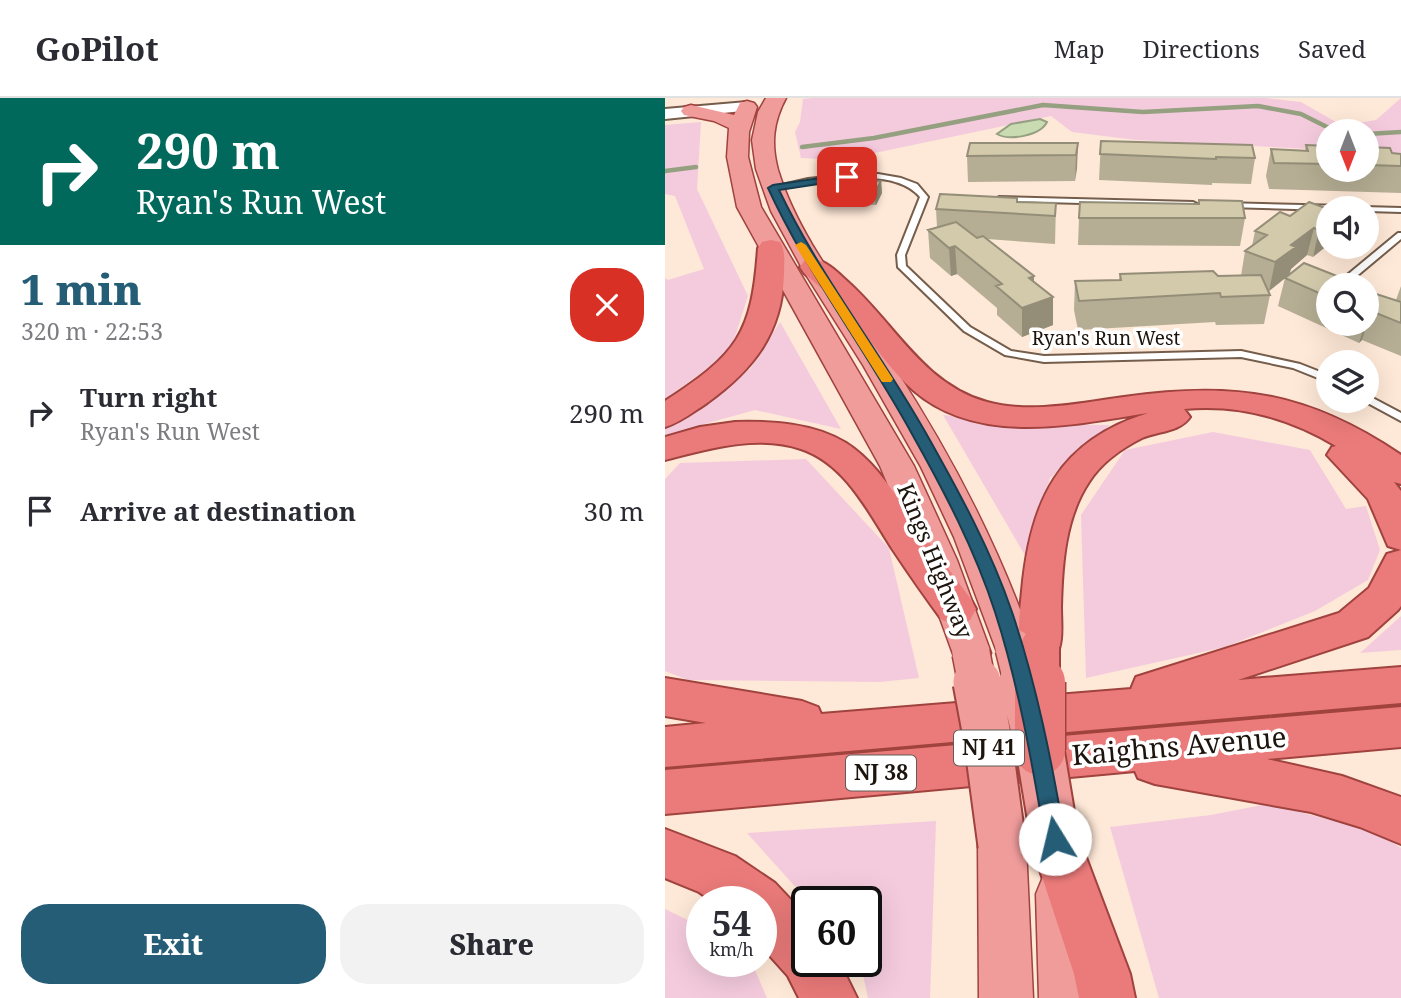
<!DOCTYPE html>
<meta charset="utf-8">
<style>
body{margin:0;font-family:"Noto Serif",serif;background:#f2f2f3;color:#2b2b33;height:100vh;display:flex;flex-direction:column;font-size:26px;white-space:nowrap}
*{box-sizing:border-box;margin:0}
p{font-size:23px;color:#7c7c81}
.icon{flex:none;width:38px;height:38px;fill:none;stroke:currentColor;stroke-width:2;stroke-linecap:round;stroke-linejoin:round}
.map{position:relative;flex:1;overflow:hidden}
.side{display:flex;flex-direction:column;background:#fff;width:665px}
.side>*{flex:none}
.hud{background:#00695c;color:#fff;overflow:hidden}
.needle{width:46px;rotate:180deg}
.tools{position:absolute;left:651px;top:21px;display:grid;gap:14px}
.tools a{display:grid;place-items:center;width:63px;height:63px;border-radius:50%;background:#fff;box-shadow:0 7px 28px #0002;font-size:35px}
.speed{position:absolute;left:21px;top:788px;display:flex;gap:14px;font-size:35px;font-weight:700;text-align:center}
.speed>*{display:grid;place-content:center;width:91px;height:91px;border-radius:50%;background:#fff;box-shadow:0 7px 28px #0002;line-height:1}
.speed small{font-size:18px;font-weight:400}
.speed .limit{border:4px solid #111;border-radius:10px;background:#fff;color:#111}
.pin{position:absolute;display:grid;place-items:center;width:60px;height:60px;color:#fff;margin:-30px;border-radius:14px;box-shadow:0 4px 10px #0006}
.me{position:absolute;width:77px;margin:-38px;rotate:351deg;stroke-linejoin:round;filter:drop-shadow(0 0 5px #0008)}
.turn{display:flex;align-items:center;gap:24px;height:147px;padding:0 21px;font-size:32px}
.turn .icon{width:91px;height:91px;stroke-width:2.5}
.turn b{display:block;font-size:49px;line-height:60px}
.round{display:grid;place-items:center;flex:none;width:74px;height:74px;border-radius:28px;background:#f2f2f3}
.overview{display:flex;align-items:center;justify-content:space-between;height:119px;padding:0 21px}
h1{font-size:42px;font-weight:800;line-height:52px;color:#255d77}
.button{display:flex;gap:14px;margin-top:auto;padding:14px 21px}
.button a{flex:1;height:80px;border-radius:28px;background:#255d77;color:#fff;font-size:28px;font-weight:800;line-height:80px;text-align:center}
.button a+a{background:#f2f2f3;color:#2b2b33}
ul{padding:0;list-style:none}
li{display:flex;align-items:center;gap:21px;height:98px;padding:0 21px}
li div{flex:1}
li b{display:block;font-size:26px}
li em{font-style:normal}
header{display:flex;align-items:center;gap:42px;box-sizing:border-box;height:98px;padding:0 35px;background:#fff;border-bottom:2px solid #e1e1e2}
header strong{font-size:33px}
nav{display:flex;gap:38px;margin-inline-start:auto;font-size:24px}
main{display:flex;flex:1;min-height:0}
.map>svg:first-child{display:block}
</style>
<header>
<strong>GoPilot</strong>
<nav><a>Map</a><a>Directions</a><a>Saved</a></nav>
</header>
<main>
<section class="side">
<div class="hud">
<div class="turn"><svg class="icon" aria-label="right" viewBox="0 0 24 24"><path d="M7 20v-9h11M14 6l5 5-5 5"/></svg><div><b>290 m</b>Ryan's Run West</div></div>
</div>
<div class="overview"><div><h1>1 min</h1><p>320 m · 22:53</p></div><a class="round" style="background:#d93025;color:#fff"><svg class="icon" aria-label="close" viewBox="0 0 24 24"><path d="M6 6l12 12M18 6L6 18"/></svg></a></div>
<ul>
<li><svg class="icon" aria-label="right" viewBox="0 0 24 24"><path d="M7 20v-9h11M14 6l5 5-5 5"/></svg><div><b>Turn right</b><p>Ryan's Run West</p></div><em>290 m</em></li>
<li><svg class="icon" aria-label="arrive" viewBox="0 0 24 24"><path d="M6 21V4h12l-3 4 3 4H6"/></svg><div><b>Arrive at destination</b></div><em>30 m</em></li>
</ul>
<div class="button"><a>Exit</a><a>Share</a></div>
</section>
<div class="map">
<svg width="736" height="900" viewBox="0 0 736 900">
<rect width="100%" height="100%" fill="#fee8d7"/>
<path fill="#f4cbdd" d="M147 0H601L636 4 669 23 681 27 711 22 736 0V56L702 54V33H663V52L471 42 407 34 386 18 176 62 136 60 130 34 135 24 138 1Z
M36 24 32 91 83 198 65 254 0 301V180L3 182 39 171 10 98 0 96V27Z
M115 224 176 331 90 312 0 337V326L85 271Z
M278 317 370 326 445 327 385 380 361 459Z
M548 334 645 352 681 411 701 408 715 452 703 482 650 513 560 549 421 580 416 417 460 352Z
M141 361 224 450 254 580 215 584 23 582 0 573V381L15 365Z
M736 518V552L695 555Z
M602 706 710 733 736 750V900H494L445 729 546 717Z
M271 723 265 900H203L195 863H201V803H143L82 735Z
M0 811 37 829V863H86L102 900H0Z"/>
<path fill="#c9dcb1" stroke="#95a080" stroke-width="2" d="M375 21 382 24C375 38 344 43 332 36L346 26Z"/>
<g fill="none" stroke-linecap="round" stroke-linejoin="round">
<path stroke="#95a080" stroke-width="4.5" d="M702 36 736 34
M137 49 209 40 378 7 478 14 593 8 636 16 670 33
M0 73 31 69"/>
<g stroke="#755d4b" stroke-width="4">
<path id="service" d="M190 76H213L236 80 252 86 263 99 240 157 241 168 305 229 346 253 379 258 576 253 635 266 663 277V284L628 270 576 259 379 264 340 257 299 233 233 169 232 157 255 99C226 65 147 85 108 92L104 90 143 81Z
M334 99 528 104 532 106 528 108 337 103 333 101Z
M558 105 680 108 684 110H663V112L561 109H558Z
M699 109 736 110V114L702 113V110Z
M733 135H736V141L687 182H681V178Z
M702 297 736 315V323L699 303H702Z"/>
</g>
<g stroke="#755d4b" stroke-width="4">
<path id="tertiary" d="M82 4 90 9 87 12 0 21V11Z"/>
</g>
<g stroke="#a0423e" stroke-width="3">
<path id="primary" d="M101 0H121C108 24 106 46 113 72 135 144 189 206 229 269 287 358 335 450 369 550L363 562 349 566 335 562 289 439 256 369 198 267 138 172 106 113 91 71 87 42 93 14Z
M82 3 89 5 92 9 84 34 83 59 96 109 249 368 292 462 326 555 320 567 306 571 292 567 254 462 215 368 72 109 62 59 64 30 49 23 19 17 16 13 19 9 26 7 69 17 75 5Z
M337 724 354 731 361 747 368 900H314L313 747 320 731Z
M396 771 414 779 421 796 428 900H374L371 796 378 779Z"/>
</g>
<g stroke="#a0423e" stroke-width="4">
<path id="trunk" d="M106 142 115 144C121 153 119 165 119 176 117 235 89 271 42 305 28 314 16 324 0 329V303C72 256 87 237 93 150L97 144Z
M149 161C163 164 173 175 183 184 230 226 258 286 322 304 365 316 415 305 459 299 569 283 643 294 736 357V386L729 384 736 393V508L733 512 703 539 573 582 736 569V605L0 669V629L41 625 0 618V580L137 603 153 609 156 616 466 591 471 579 674 515 704 490 722 456 736 452 723 448 703 401 662 357 667 349 671 348C625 320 574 306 519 311L525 319C515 334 493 333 477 340 457 350 436 365 424 384 400 420 397 467 396 509 396 527 399 544 390 561L375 566 360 561C350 541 355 515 357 493 365 403 393 343 483 315 407 327 312 348 248 292 225 272 209 246 189 223 174 205 156 190 139 175L135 169 139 163Z
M70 324C106 323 149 325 181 345 211 364 230 397 251 426 268 451 287 475 305 500L311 511 305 522 291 527 277 522C260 499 244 476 228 452 204 415 181 366 136 351 91 336 43 351 0 362V339L35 329Z
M736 609V649L602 661 677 678 736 699V746L695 729 646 714 490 686 473 680 470 673 0 716V672Z
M390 718 408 725 465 876 470 900H414L409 876 365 742 372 725Z
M0 731 70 758 110 785 142 819V863H174L192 900H134L123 878 96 848V803H47L34 794 0 780Z"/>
</g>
<use href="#service" fill="#fff" fill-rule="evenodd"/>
<use href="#tertiary" fill="#fff" fill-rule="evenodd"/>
<use href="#primary" fill="#f09c9b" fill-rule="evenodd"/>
<use href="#trunk" fill="#eb7b7a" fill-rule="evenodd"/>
<g stroke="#a0423e" stroke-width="40" stroke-linecap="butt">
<path id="primary-bridge-far1" d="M349 550 358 586
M306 555 312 586"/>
</g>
<g stroke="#a0423e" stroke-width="51" stroke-linecap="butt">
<path id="primary-bridge" d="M312 584 323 643 337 747
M358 584 375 652 390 742"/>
</g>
<g stroke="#a0423e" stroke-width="42" stroke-linecap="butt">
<path id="trunk-bridge-far1" d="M375 549V586"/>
</g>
<g stroke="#a0423e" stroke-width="53" stroke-linecap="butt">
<path id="trunk-bridge" d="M375 584V652"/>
</g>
<use href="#primary-bridge-far1" stroke="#f09c9b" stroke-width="37"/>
<use href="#primary-bridge" stroke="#f09c9b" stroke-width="47"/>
<use href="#trunk-bridge-far1" stroke="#eb7b7a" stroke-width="38"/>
<use href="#trunk-bridge" stroke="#eb7b7a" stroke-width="50"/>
</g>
<path fill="#b5ae94" d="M436 43 590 60 586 86 547 85V87L434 82Z
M413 45 410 83 303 84 302 58Z
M641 47 663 48V72H702V49L727 55 736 56V95L604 91 601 78 606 51 640 52Z
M216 83 217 95 211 107 171 105 169 94Z
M534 102 580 120 575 148 413 147 414 120 533 106Z
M353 104 391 105 390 146 322 141 369 178V183L388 227 357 239 332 217V210L292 176 286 178 265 160 263 132 272 129 271 111Z
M663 111 648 159 642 157 626 171 624 177 604 193 605 197 599 226 551 227 550 224 413 232 409 212 410 183 454 182 455 176 553 178H576L580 153 587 148 590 133 625 118Z
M620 180 682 182 681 185 663 187V226H702V193L731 202 736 188V258L697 242 694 245 613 208Z"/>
<path fill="#948d78" d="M413 45 412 71 410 83 411 57Z
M216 83 217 95 211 107 209 96Z
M663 125V147L648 159 654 132Z
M649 130 642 157 626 171 624 177 604 193 610 164 626 147Z
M290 148 292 176 286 178 284 150Z
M369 178V206L388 199V227L357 239V210L364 180Z
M706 213 697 242 694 245 700 226H702L703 216Z"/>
<path fill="#d3caac" stroke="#948d78" stroke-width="2" d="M436 43 587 47 590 60 551 59V61L435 56Z
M305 45H413L411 57 302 58Z
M641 47 663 48V66L609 65 606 51 643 53Z
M702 49 725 50 727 55 736 56V68L702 67Z
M177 81 216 83 209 96 169 94Z
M275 96 352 100V104L391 105 390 118 271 111Z
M534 102 577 103 580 120H414L415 104 534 106Z
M644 104 663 111V125L654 132 649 130 626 147 631 149 610 164 580 153 602 137 590 133 615 114 625 118Z
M291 124 312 140 318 138 369 178 364 180 388 199 357 210 331 188 337 186 290 148 284 150 263 132Z
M639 165 682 182 678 185 686 187H663V199L620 180Z
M548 173 553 178 596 177 605 197 556 199 555 195 414 203 410 183 456 182 455 176Z
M702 193 736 204V225L706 213 703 216 702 215Z"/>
<path fill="#255d77" stroke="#183c4d" stroke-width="2" d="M182 76 187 79 186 81 114 92C155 178 215 253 262 337 294 394 326 452 347 514 372 588 387 665 400 741L397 748 390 751 383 748 380 741C367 665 354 588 330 514 310 452 279 393 247 336 201 252 143 177 103 90L108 87Z"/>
<path fill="#f59e0b" d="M136 144 141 147 228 281 226 284H217L215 281 130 147Z"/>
<g text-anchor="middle" stroke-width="7" stroke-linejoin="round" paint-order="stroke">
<g font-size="19" fill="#1d140d" stroke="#fff">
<text x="441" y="247">Ryan's Run West</text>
</g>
<g fill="#fff" stroke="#615a56" stroke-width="2">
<rect x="289" y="632.5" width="70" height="35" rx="5"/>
<rect x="181" y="657.5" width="70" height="35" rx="5"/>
</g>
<g font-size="21" font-weight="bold" fill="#1d140d">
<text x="324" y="657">NJ 41</text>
<text x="216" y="682">NJ 38</text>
</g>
<g font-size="23" fill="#1d140d" stroke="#fff">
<text transform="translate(270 463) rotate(68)" y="8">Kings Highway</text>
</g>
<g font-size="28" fill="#1d140d" stroke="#fff">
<text transform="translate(514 648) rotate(-5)" y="10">Kaighns Avenue</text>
</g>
</g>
</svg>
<div class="tools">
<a><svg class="needle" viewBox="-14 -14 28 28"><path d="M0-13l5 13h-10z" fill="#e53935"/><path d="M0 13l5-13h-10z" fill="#7c7c81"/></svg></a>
<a><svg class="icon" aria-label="sound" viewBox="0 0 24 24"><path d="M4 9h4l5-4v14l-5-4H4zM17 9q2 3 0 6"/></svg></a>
<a><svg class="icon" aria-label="search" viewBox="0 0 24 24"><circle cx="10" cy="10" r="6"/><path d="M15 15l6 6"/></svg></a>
<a><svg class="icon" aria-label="layers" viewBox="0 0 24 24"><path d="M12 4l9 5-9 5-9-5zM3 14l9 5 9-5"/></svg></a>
</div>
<div class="speed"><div>54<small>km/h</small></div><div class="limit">60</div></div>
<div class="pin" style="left:182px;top:79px;background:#d93025"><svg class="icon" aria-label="arrive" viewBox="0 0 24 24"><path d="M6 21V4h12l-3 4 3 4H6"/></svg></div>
<svg class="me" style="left:390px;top:741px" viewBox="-20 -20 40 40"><circle r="19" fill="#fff"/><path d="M0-13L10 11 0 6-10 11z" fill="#255d77"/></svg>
</div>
</main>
